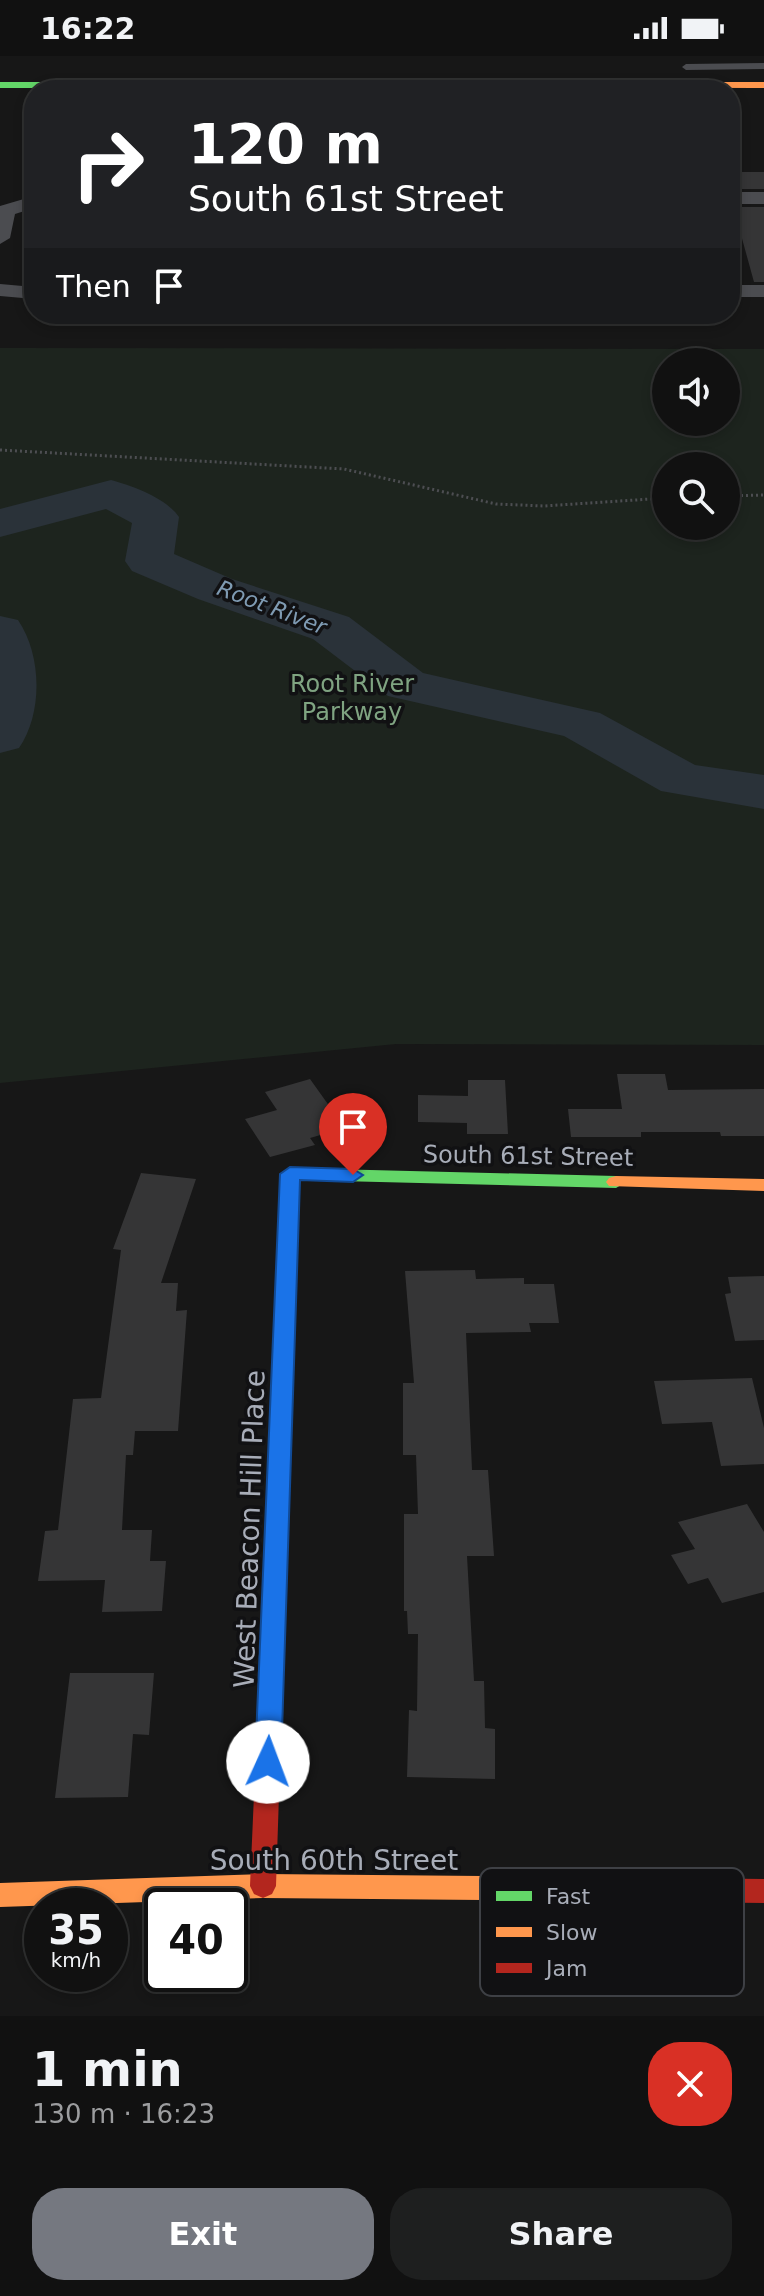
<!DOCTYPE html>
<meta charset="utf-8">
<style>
body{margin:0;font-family:"DejaVu Sans",sans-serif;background:#1e1f1f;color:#f1f3f6;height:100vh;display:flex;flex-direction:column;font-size:30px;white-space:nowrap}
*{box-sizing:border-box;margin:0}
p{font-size:26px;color:#9c9d9f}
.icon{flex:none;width:44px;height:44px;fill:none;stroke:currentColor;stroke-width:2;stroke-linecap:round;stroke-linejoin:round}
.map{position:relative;height:1960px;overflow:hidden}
.side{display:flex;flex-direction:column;background:#111;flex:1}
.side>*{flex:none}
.top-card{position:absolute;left:24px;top:24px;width:716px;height:244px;border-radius:32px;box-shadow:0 4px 12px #0003,0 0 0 2px #303131;background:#202124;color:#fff;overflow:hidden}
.tools{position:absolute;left:652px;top:292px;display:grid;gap:16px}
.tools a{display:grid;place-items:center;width:88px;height:88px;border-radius:50%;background:#111;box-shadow:0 4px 12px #0003,0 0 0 2px #303131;font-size:40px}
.speed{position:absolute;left:24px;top:1832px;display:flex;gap:16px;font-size:40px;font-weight:700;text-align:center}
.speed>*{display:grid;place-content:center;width:104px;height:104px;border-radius:50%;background:#111;box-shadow:0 4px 12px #0003,0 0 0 2px #303131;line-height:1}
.speed small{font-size:20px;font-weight:400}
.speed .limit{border:4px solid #111;border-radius:12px;background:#fff;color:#111}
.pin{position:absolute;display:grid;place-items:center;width:68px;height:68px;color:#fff;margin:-82px -34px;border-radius:50% 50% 50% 0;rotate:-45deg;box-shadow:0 0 8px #0007}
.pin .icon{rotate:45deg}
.me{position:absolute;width:88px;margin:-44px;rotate:2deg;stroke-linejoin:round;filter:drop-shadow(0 0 6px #0008)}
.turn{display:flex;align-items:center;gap:28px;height:168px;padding:0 32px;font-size:36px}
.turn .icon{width:104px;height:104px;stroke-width:2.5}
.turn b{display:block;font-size:56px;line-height:68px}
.then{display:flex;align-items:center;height:76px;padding:0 32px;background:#0003;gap:16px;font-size:30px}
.round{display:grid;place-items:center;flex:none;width:84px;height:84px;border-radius:32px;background:#1e1f1f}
.head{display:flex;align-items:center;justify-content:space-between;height:136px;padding:0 32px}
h1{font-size:48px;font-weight:600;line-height:60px}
.button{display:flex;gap:16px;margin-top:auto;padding:16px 32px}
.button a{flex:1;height:92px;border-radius:32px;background:#757880;color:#fff;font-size:32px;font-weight:600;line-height:92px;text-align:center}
.button a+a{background:#1e1f1f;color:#f1f3f6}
.status{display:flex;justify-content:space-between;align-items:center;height:56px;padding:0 40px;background:#111;direction:ltr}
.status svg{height:22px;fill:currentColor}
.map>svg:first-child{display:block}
</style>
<div class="status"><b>16:22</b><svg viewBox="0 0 49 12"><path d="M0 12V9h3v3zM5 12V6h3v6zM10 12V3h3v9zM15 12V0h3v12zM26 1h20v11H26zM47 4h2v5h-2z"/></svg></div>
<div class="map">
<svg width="764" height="1960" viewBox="0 0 764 1960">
<rect width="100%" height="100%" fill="#171717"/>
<path fill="#1d241e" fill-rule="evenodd" d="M0 292 764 293V989L396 988 0 1027ZM666 306H726V366H666ZM666 410H726V470H666Z"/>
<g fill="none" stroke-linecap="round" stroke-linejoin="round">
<path fill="#2a3239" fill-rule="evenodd" d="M111 424C133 430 166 442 179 461L174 498 232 523 349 561 423 617 600 657 695 709 764 719V753L661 735 564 680 388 640 313 583 198 543 132 515 125 505 132 467 106 453 0 481V453Z
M0 560 18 564C42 599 43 657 19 692L0 697Z"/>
</g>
<path fill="#353536" d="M730 116H764V133H730Z
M730 151H764V226H754L738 168H730Z
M617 1018H665L668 1034 764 1033V1080H721L720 1076H641V1081H571L568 1053H622Z
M310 1023 345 1072 310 1082 315 1089 270 1101 245 1063 277 1054 265 1036Z
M468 1024H505L508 1078H467V1067L418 1066V1039L468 1040Z
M141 1117 196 1123 161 1227H178L176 1255 187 1254 178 1375H135L133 1399H126L122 1474H152L150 1505H166L162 1555 102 1556 105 1524 38 1525 45 1475 58 1474 73 1343 101 1342 121 1194 113 1193Z
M475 1214 476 1223 524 1222V1228H554L559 1267H529L531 1276 466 1277 472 1414H488L494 1500H467L474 1625H484L485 1672 495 1673V1723L407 1721 409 1654 417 1655 418 1578H408L407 1555H404V1458H418L416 1399H403V1327H414L405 1215Z
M764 1220V1284L735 1285 725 1238 731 1237 728 1221Z
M752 1322 764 1372V1408L721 1410 712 1366 662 1368 654 1325Z
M747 1448 764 1476V1536L722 1547 708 1522 688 1528 671 1499 695 1493 678 1466Z
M70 1617H154L149 1679 133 1678 128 1741 55 1742Z"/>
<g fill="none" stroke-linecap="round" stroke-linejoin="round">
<path stroke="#4d4e52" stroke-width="3" stroke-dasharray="2 3" stroke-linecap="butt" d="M0 394 344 413 496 448 544 450 666 442
M726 440 764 439"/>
<path fill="#4b4c50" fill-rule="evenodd" d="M764 7V13L686 14 682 11 686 8Z"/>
<path fill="#4b4c50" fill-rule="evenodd" d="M730 136H764V148H730Z
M34 140V152L15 158 10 182 0 188V150Z
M0 228 34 231V243L0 240Z
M730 229H764V241H730Z"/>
<path fill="#63d668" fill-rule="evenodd" d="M0 26H319L323 29 319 32H0Z
M290 1112 616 1120 626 1126 616 1132 299 1124 294 1283 291 1288H277L274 1283 280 1118Z"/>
<path fill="#ff974d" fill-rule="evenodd" d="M319 26H764V32L316 31Z
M616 1120 764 1123V1135L609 1130 606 1126 609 1122Z
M263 1818 594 1821 603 1825 607 1833 603 1841 594 1845 263 1842 0 1851V1827Z"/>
<path fill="#b3261e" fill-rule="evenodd" d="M284 1276 291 1278 294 1283 276 1830 272 1838 263 1842 254 1838 250 1830 274 1283 277 1278Z
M594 1821 764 1823V1847L594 1845 585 1841 581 1833 585 1825Z"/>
</g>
<path fill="#1a73e8" stroke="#114b97" stroke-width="2" d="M290 1111 353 1113 363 1119 353 1126 300 1124 281 1706 277 1714 268 1717 259 1714 255 1706 280 1118Z"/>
<g text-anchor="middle" stroke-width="7" stroke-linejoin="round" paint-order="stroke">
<g font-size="22" font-style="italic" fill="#7f9bb3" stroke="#111113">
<text transform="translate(272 551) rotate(21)" y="8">Root River</text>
</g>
<g font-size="24" fill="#7fa381" stroke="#111113">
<text x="352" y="636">Root River<tspan x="352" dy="28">Parkway</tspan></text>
</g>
<g font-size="24" fill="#a8adb8" stroke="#111113">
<text transform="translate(528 1100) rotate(1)" y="8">South 61st Street</text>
</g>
<g font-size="28" fill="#a8adb8" stroke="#111113">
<text transform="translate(249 1473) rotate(-88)" y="10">West Beacon Hill Place</text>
<text x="334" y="1814">South 60th Street</text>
</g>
</g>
<rect x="480" y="1812" width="264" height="128" rx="12" fill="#111113" stroke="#3e4045" stroke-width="2"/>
<rect x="496" y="1835" width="36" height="10" fill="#63d668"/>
<rect x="496" y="1871" width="36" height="10" fill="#ff974d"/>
<rect x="496" y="1907" width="36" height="10" fill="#b3261e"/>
<g font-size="22" fill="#a8adb8">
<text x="546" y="1848">Fast</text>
<text x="546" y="1884">Slow</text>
<text x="546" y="1920">Jam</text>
</g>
</svg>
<div class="tools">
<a><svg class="icon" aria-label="sound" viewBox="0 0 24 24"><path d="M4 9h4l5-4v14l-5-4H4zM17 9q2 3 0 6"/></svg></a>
<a><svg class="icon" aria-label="search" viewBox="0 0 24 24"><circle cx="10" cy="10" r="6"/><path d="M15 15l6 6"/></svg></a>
</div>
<div class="speed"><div>35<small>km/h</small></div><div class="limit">40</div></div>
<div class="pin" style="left:353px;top:1119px;background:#d93025"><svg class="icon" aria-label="arrive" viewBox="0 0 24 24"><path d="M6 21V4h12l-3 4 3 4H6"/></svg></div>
<svg class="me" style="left:268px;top:1706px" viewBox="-20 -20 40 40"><circle r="19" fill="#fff"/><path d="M0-13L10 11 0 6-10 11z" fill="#1a73e8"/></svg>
<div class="top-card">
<div class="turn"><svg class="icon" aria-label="right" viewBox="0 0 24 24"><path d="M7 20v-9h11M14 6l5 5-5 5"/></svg><div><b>120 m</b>South 61st Street</div></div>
<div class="then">Then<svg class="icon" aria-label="arrive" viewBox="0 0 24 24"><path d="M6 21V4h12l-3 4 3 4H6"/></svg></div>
</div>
</div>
<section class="side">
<div class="head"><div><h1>1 min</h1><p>130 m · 16:23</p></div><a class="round" style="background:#d93025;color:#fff"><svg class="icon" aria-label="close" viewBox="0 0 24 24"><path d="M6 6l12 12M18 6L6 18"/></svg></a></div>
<div class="button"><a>Exit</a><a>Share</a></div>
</section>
